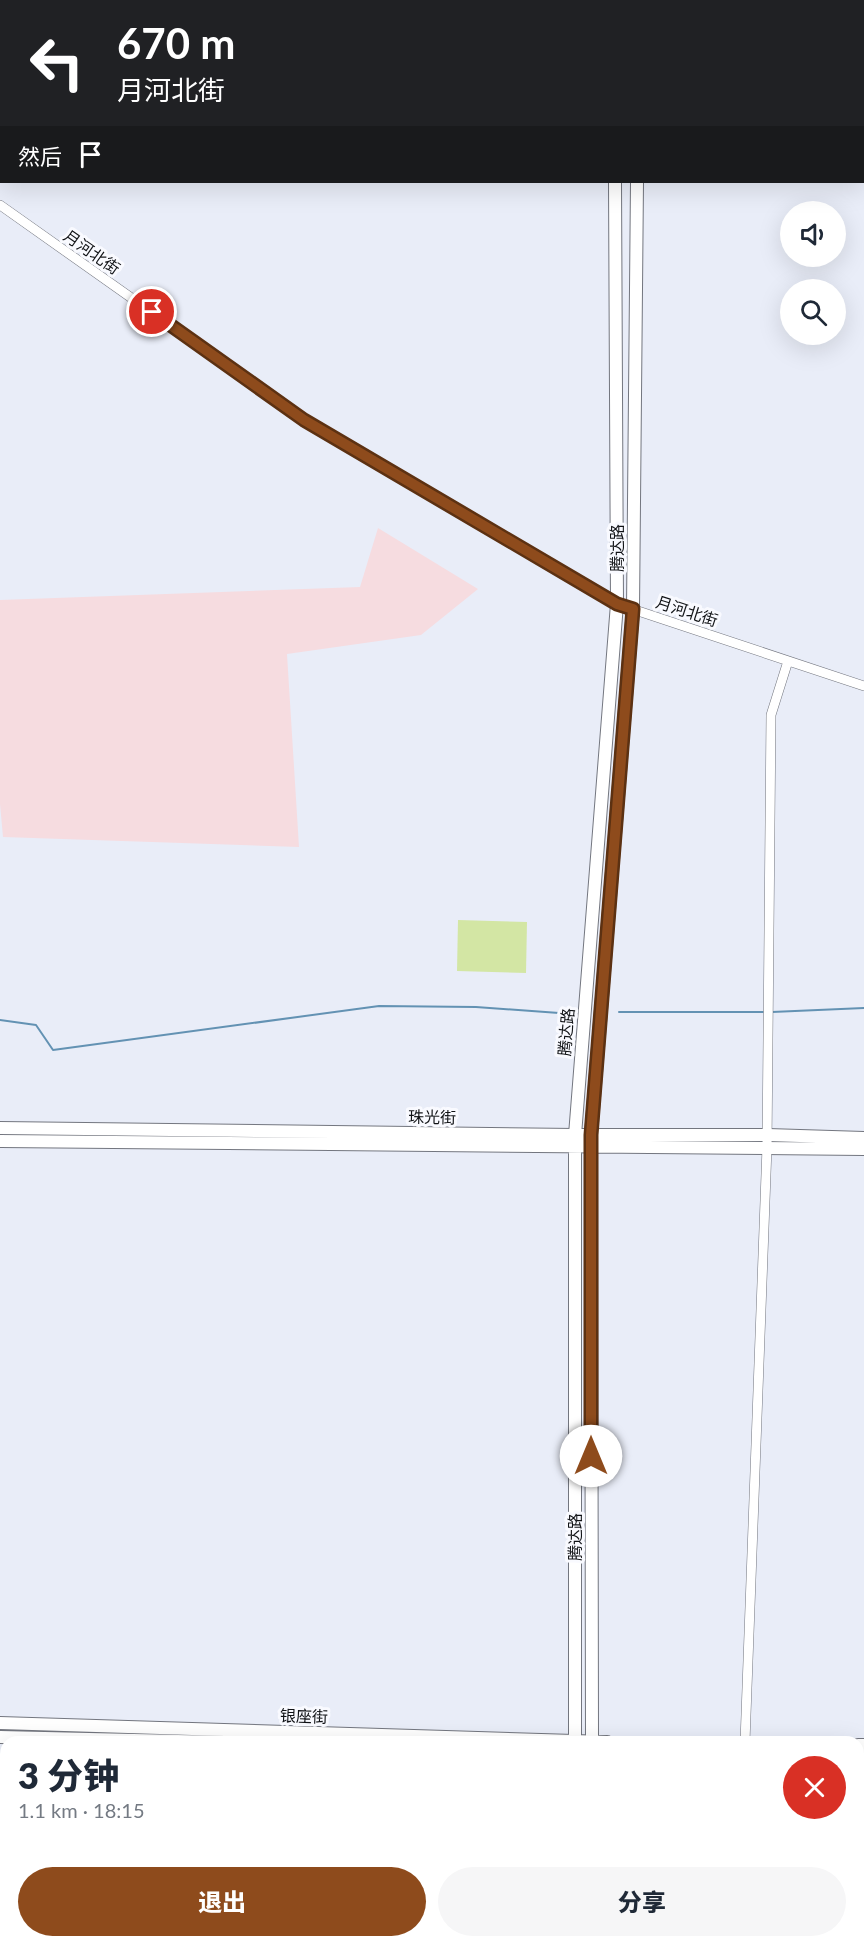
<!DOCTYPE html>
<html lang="zh">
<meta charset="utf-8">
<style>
body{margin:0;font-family:Lato,"Noto Sans SC",sans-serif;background:#f6f6f7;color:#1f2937;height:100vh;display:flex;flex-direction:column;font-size:22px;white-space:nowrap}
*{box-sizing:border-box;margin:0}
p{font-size:20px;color:#747a83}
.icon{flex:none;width:33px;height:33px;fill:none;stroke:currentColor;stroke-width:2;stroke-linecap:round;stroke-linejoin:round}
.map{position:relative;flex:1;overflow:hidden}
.details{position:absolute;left:0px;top:1736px;width:864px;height:212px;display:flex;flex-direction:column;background:#fff;border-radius:18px 18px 0 0;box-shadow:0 6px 24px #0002}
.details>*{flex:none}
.top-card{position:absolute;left:0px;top:0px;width:864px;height:183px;box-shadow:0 6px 24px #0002;background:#202124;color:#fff;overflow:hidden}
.tools{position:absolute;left:780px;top:201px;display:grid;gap:12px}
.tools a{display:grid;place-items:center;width:66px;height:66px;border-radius:50%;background:#fff;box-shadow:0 6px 24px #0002;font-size:30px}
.pin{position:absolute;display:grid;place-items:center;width:51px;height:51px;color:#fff;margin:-26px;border:3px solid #fff;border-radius:50%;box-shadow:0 2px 6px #0007}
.me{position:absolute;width:66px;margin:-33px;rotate:0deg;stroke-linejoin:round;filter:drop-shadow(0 0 4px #0008)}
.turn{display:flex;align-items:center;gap:21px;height:126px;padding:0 18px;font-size:27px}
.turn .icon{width:78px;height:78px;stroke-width:2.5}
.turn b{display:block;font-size:42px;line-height:51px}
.then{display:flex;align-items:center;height:57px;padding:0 18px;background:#0003;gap:12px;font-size:22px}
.round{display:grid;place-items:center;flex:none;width:63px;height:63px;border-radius:32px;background:#f6f6f7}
.headline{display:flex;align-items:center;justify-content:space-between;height:102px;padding:0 18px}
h1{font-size:36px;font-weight:800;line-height:45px}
.cta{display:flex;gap:12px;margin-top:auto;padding:12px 18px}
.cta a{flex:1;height:69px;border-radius:36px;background:#8e4b1c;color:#fff;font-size:24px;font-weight:800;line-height:69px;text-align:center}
.cta a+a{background:#f6f6f7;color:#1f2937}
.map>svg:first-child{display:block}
</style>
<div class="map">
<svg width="864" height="1946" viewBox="0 0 864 1946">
<rect width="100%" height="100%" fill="#e9edf8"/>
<path fill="#f6dce0" d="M0 0H230L2 2 0 65Z
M378 528 478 589 421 635 287 654 299 847 3 837 0 804V600L360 587Z"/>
<path fill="#d3e6a4" d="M458 920 527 922 526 973 457 971Z"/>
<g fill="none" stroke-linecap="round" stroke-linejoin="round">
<path stroke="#6392b3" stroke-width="2" d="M619 1012H766
M772 1012 864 1008
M0 1020 36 1025 53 1050 379 1006 476 1007 559 1013"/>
<g stroke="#73767f" stroke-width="10">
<path id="minor" d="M0 205 304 420 617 604 864 686
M745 1742 767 1147 771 715 788 661
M858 1906H864"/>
</g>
<g stroke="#73767f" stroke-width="14">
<path id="major" d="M710 0 717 2
M803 0 809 2
M620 2V0
M638 2V0
M862 14H864
M862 34 864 35
M0 1128 575 1135H768L864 1138
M0 1141 864 1149
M0 1723 607 1742
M0 1737 222 1742
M575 1742V1135L617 604 615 182
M592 1742 591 1135 633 609 637 182
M858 1745H864
M858 1754H864
M567 1946V1941
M583 1946 584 1941"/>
</g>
<use href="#minor" stroke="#fff" stroke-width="9"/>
<use href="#major" stroke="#fff" stroke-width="12"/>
</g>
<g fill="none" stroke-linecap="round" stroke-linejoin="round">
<g stroke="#5c3112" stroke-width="15">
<path id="route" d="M152 312 304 420 617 604 633 609 591 1135V1456"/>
</g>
<use href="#route" stroke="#8e4b1c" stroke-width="10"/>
</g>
<g text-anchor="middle" stroke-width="6" stroke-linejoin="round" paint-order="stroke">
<g font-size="16" fill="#111316" stroke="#f9faff">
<text transform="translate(92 252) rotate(35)" y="6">月河北街</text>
<text transform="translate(617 548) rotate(-90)" y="6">腾达路</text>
<text transform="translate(687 611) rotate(18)" y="6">月河北街</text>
<text transform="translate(566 1032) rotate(-85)" y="6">腾达路</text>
<text transform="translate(432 1117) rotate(1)" y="6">珠光街</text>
<text transform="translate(575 1537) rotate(-90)" y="6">腾达路</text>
<text transform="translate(304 1716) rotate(2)" y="6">银座街</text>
</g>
</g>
</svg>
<div class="tools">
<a><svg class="icon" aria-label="sound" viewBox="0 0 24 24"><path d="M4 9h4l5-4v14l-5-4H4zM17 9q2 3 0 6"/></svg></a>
<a><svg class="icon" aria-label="search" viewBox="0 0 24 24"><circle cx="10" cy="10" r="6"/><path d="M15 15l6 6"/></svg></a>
</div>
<div class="pin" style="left:152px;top:312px;background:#d93025"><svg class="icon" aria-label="arrive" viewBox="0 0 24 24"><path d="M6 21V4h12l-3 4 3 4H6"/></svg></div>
<svg class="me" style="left:591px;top:1456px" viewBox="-20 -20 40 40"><circle r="19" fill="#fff"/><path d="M0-13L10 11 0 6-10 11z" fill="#8e4b1c"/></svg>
<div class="top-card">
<div class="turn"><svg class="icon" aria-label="left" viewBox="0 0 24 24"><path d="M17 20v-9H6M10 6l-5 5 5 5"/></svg><div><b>670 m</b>月河北街</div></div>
<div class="then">然后<svg class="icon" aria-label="arrive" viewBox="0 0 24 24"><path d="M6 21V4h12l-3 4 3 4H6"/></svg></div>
</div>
<section class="details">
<div class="headline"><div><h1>3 分钟</h1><p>1.1 km · 18:15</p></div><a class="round" style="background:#d93025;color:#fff"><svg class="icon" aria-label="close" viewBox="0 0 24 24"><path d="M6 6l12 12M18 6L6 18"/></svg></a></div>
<div class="cta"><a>退出</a><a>分享</a></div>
</section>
</div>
